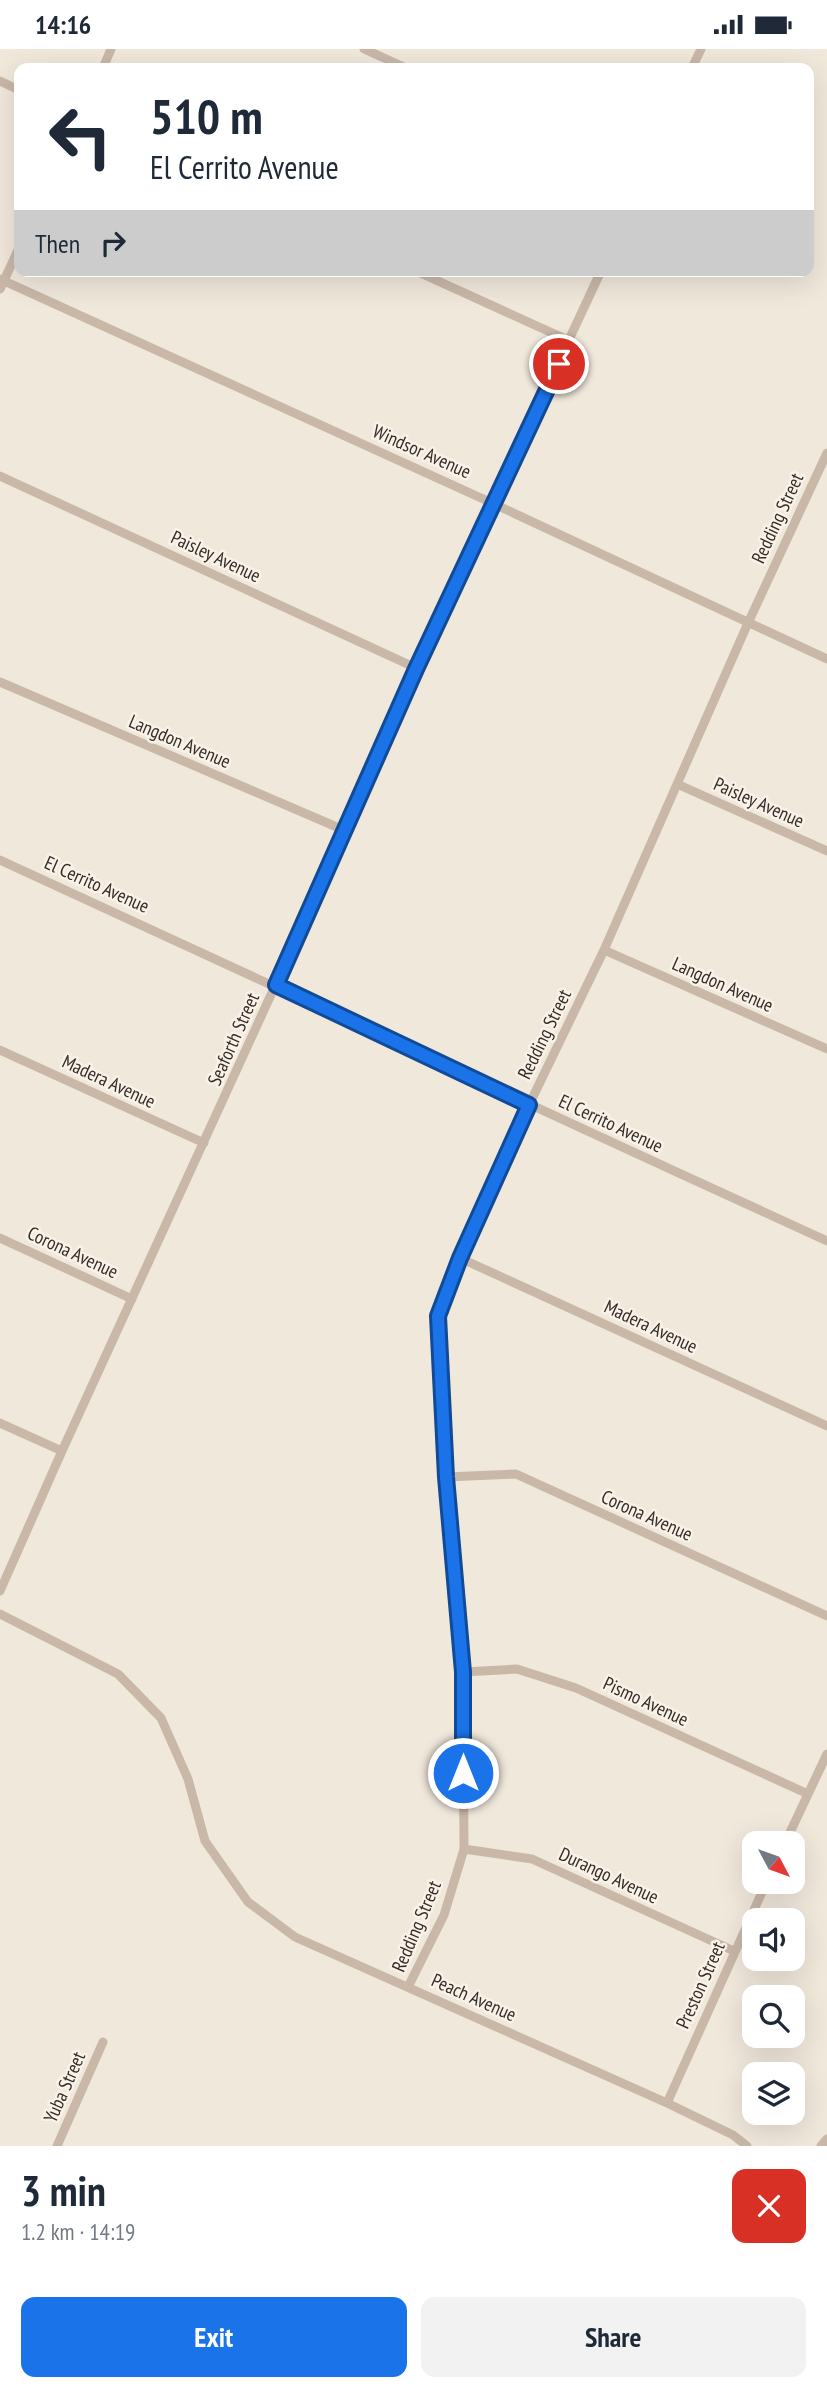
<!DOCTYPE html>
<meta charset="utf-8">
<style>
body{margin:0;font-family:"PT Sans Narrow",sans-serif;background:#f2f2f3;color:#1f2937;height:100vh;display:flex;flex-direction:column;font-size:26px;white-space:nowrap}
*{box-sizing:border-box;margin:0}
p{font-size:23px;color:#747a83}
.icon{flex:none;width:38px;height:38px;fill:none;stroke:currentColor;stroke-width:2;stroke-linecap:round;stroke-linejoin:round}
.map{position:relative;height:2097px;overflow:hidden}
.details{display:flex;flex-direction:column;background:#fff;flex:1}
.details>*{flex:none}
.top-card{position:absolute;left:14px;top:14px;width:800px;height:214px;border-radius:14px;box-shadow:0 7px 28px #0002;background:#fff;color:#1f2937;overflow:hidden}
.needle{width:46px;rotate:131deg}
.controls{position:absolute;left:742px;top:1782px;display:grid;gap:14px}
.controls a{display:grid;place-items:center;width:63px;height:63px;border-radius:14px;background:#fff;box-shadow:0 7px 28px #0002;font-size:35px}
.pin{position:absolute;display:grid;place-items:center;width:60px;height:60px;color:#fff;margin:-30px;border:4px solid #fff;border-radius:50%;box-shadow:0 2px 7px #0007}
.me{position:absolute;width:77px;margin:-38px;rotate:0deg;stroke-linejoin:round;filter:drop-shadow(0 0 5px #0008)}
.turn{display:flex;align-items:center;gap:24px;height:147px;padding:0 21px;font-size:32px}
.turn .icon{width:91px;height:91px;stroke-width:2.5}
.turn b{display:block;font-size:49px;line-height:60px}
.then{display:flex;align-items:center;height:66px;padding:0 21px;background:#0003;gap:14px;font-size:26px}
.round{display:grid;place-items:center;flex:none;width:74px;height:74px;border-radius:14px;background:#f2f2f3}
.headline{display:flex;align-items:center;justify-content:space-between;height:119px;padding:0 21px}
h1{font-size:42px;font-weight:600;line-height:52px}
.cta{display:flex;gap:14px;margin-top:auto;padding:14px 21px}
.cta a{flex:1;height:80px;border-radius:14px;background:#1a73e8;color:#fff;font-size:28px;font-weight:600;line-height:80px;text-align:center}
.cta a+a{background:#f2f2f3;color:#1f2937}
.status{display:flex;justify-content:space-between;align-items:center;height:49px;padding:0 35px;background:#fff;direction:ltr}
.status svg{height:19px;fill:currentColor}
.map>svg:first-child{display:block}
</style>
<div class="status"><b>14:16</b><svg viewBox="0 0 49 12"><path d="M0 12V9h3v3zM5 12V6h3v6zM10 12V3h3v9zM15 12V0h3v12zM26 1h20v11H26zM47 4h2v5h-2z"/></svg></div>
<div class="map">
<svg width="827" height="2097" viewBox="0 0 827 2097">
<rect width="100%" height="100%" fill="#f1e8dc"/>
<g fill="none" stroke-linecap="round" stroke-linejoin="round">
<path stroke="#c9b8a8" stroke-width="9" d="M364 0 406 19
M103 19 111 0
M692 19 701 0
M0 32 19 41
M416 222 570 292
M0 230 492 454 827 610
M0 240 19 199
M0 427 416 619
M0 633 346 782
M677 735 827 802
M0 811C277 936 551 1066 827 1192
M604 901 827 1000
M0 1001 204 1094
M0 1189 132 1250
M460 1209 827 1377
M0 1374 62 1402
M446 1428 516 1425 827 1567
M0 1542 62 1402 346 782 416 619 601 222
M0 1565 118 1625 161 1669 188 1730 205 1792 248 1853 295 1888 667 2054 733 2086 747 2097
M463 1623 517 1620 576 1639 808 1745
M785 1794 827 1705
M464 1800 532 1810 734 1902
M408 1938 444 1866 464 1800 463 1623 446 1428 438 1267 460 1209 529 1056 604 901 748 574 827 404
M667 2054 767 1832
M57 2097 103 1993
M821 2097 827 2090"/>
</g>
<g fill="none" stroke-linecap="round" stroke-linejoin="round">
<g stroke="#114b97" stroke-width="18">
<path id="route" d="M463 1724V1623L446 1428 438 1267 460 1209 529 1056 276 936 416 620 559 315"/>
</g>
<use href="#route" stroke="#1a73e8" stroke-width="12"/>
</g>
<g text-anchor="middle" stroke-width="5" stroke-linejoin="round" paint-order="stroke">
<g font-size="19" fill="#362d28" stroke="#f9f2e8">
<text transform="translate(422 402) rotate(24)" y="7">Windsor Avenue</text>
<text transform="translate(777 469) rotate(-65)" y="7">Redding Street</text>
<text transform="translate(216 507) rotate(25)" y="7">Paisley Avenue</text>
<text transform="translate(180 692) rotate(23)" y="7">Langdon Avenue</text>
<text transform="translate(759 753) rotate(24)" y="7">Paisley Avenue</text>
<text transform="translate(97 835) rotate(24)" y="7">El Cerrito Avenue</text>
<text transform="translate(723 935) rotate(24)" y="7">Langdon Avenue</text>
<text transform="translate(544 985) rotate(-64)" y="7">Redding Street</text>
<text transform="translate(233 990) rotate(-66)" y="7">Seaforth Street</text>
<text transform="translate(109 1032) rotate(25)" y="7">Madera Avenue</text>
<text transform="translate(611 1074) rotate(25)" y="7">El Cerrito Avenue</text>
<text transform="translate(73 1203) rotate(25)" y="7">Corona Avenue</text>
<text transform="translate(651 1277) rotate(25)" y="7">Madera Avenue</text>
<text transform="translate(647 1466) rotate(24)" y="7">Corona Avenue</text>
<text transform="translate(646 1652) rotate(25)" y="7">Pismo Avenue</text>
<text transform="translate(609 1826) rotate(25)" y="7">Durango Avenue</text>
<text transform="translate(416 1877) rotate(-67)" y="7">Redding Street</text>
<text transform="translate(700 1936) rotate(-66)" y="7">Preston Street</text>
<text transform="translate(474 1948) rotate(24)" y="7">Peach Avenue</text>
<text transform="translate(64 2038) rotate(-66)" y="7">Yuba Street</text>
</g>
</g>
</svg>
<div class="controls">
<a><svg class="needle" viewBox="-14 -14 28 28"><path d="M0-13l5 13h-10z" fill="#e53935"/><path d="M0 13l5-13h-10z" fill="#747a83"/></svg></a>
<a><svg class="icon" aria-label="sound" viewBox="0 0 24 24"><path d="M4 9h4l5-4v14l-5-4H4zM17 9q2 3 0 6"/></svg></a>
<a><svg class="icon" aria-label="search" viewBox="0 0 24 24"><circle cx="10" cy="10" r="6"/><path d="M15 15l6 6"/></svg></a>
<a><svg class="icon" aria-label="layers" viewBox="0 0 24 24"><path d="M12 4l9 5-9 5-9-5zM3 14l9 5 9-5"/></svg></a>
</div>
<div class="pin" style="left:559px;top:315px;background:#d93025"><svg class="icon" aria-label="arrive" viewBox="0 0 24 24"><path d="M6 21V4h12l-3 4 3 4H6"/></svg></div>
<svg class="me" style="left:463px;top:1724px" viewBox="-20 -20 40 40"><circle r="17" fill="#1a73e8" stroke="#fff" stroke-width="3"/><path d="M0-11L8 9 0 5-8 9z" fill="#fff"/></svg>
<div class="top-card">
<div class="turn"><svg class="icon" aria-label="left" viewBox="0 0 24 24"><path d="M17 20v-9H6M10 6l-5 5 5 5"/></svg><div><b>510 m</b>El Cerrito Avenue</div></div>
<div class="then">Then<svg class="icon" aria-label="right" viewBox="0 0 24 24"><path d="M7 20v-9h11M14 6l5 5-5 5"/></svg></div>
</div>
</div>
<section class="details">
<div class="headline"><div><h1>3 min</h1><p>1.2 km · 14:19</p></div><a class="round" style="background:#d93025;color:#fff"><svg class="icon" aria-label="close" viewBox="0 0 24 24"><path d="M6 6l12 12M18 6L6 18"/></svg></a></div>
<div class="cta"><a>Exit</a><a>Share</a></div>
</section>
